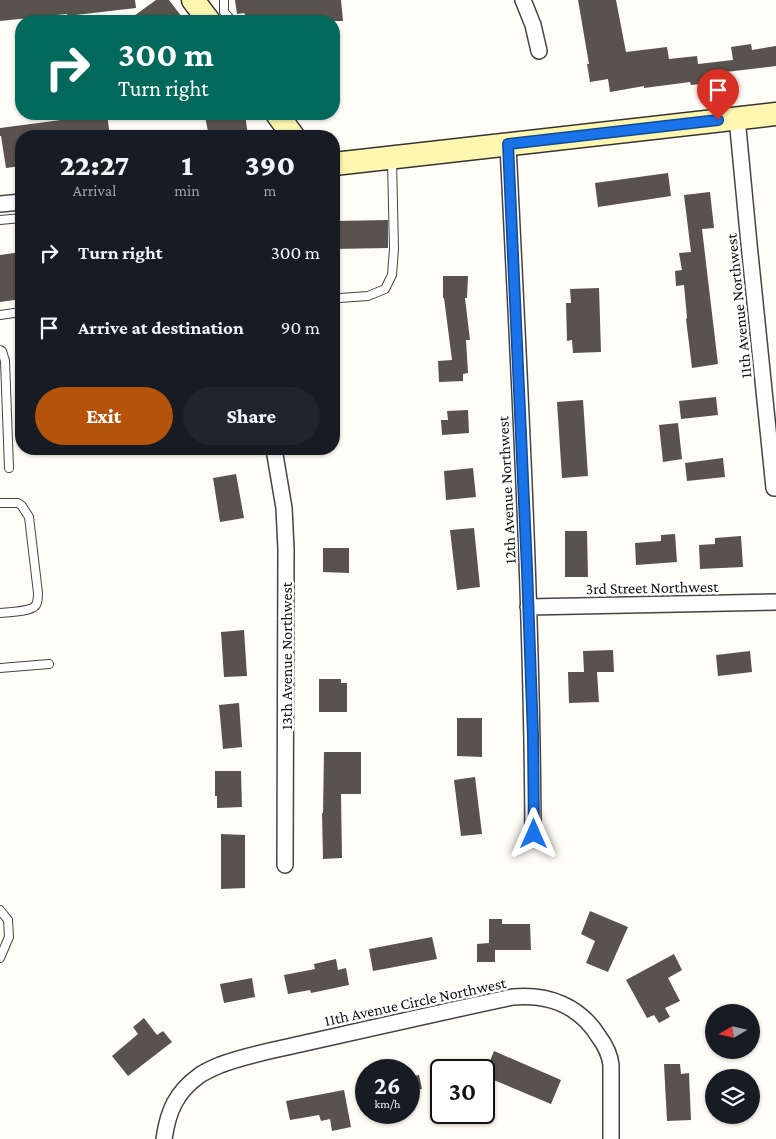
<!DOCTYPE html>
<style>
body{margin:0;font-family:"Crimson Pro",serif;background:#20242c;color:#f1f3f6;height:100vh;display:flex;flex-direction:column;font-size:19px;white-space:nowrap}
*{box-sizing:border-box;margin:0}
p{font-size:16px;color:#9ea1a6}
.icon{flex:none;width:28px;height:28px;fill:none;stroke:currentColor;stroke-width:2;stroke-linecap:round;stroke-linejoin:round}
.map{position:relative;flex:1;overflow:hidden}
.details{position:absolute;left:15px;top:130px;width:325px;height:325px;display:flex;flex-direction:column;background:#171b24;border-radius:20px;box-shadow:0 1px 4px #0004}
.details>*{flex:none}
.banner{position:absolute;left:15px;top:15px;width:325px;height:105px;border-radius:20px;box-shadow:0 1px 4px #0004;background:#00695c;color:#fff;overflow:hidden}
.needle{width:32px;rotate:261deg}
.buttons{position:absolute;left:705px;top:1004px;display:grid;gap:10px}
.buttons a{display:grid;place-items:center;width:55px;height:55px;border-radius:50%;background:#171b24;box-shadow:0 1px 4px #0004;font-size:25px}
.speed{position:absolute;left:355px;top:1059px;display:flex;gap:10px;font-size:25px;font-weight:700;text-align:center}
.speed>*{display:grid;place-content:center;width:65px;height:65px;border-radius:50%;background:#171b24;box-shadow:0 1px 4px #0004;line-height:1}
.speed small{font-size:12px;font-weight:400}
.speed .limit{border:2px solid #111;border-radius:8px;background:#fff;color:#111}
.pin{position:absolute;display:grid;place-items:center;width:42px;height:42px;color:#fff;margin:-51px -21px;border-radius:50% 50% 50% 0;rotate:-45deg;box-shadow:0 0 5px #0007}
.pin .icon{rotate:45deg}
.me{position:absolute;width:55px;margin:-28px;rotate:0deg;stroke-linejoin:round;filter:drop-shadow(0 0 4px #0008)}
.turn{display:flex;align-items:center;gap:18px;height:105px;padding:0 20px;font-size:22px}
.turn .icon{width:65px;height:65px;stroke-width:2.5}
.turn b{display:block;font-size:35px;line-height:42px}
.eta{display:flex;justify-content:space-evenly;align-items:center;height:85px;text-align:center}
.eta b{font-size:30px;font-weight:800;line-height:35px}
.button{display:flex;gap:10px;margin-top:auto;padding:10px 20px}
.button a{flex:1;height:58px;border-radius:30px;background:#b45309;color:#fff;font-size:20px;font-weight:800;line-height:58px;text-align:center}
.button a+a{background:#20242c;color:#f1f3f6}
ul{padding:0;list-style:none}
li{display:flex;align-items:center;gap:15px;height:75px;padding:0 20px}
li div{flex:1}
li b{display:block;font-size:19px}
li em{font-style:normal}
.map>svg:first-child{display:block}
</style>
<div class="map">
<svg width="776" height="1139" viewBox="0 0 776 1139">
<rect width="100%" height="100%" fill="#fffdf5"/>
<path fill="#5a524d" d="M0 0H135L136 8 67 16V14L0 21Z
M156 0H169L185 21H127Z
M235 0H341L343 21H326V18L297 21H249L244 13 237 14Z
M578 0H616L626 52 667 47 669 59 697 56 698 64 733 60 731 47 751 44 752 50 776 46V66L717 73 718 82 691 85 690 82 644 88V86L610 92 608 79 590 82 587 64H589Z
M107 114 110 136H21V166L6 168 1 136H0V128Z
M223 114H245L248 136H209L205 117Z
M668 173 671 196 598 207 595 183Z
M710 192 714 228 702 229 718 364 692 368 686 319 687 318 684 285 676 286 675 271 682 270 679 253 691 252 684 195Z
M388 220V248L334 249V221Z
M21 252V299L0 302V255Z
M443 276H468L467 298H465L470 340H466L468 373 463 374V381L439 382 438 361 452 360 444 298H443Z
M599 288 601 352 573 353 572 340 567 341 566 303H571L570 289Z
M716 397 718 415 681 419 679 401Z
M583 400 588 476 562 478 557 402Z
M468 410 469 433 442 435 441 420H448L447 411Z
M678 423 682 459 663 462 659 425Z
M723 458 725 477 687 481 685 463Z
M473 468 476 497 446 500 444 471Z
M236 474 244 518 220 522 213 478Z
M474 528 480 587 457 590 450 530Z
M565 531H587L588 577H565Z
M675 534 677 562 636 565 635 543 661 541V535Z
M741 536 743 567 700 569 699 545 715 544V538Z
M323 548H349V573L323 572Z
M244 630 247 676 224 677 221 632Z
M613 650 614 672H597L599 702 569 703 568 672H584L583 651Z
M750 651 752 672 718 676 716 655Z
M319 679H341V683H347V712H319Z
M239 703 242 747 223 749 219 705Z
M457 718H482V757L457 756Z
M324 752H361V794H341L342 858 323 859 322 813H323Z
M215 771H241L242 807 217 808V796H215Z
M475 777 482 834 461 836 454 780Z
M221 834 245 835V888L221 889Z
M590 911 628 927 608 972 586 963 595 941 581 934Z
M489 919H502V924H530L531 950H495V962H477V944L489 943Z
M432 937 437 959 373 971 369 949Z
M674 954 682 970 668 978 680 1001 665 1008 670 1017 659 1023 654 1015 647 1018 626 980Z
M336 959 338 970 346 968 349 985 311 993 310 990 288 994 284 975 315 969 314 964Z
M252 978 255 997 224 1003 220 984Z
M144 1018 157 1035 163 1031 172 1042 128 1076 112 1056 138 1034 133 1027Z
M494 1051 561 1080 551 1104 484 1076Z
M664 1064H680L681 1074 689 1073 691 1120 667 1121Z
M419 1075 422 1089 409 1091V1077Z
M344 1090 351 1127 332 1131 330 1119 321 1121 319 1115 290 1120 286 1101Z"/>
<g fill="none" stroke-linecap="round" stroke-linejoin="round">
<g stroke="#444" stroke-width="10">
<path id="service" d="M224 0V12L232 21
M0 220 21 218
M340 298 368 296 385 289 392 275 394 249 392 160
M0 315 21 312
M0 350 2 351 5 361 9 468
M0 503H18L22 506 29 517 38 593C38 597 38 601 36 605 31 612 8 612 0 613
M0 668 49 664
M0 910 8 920 9 937 0 958"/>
</g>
<g stroke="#444" stroke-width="18">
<path id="minor" d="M523 0 533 25 539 51
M737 118 749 244 774 488H776
M508 145C519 374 532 604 533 835
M0 204 21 202
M274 449 284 508 286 549 285 865
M528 607 776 602
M164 1139C168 1111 176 1092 200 1075 206 1071 213 1068 220 1065 246 1055 274 1050 301 1044 372 1028 442 1012 513 997 549 994 580 1006 599 1037 605 1045 610 1056 611 1065 611 1073 611 1081 611 1089 611 1105 611 1122 611 1139"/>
</g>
<g stroke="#333" stroke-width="25">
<path id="secondary" d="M193 0 209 21
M277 114 293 136
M334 164 776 114"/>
</g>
<use href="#service" stroke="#fff" stroke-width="8"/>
<use href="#minor" stroke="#fff" stroke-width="15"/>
<use href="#secondary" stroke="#fff6b0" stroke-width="22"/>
</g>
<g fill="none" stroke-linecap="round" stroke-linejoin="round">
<g stroke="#114b97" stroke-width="12">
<path id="route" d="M534 834 533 736 527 569 508 144 718 120"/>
</g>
<use href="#route" stroke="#1a73e8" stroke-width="9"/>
</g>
<g text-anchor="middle" stroke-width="5" stroke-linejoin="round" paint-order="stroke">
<g font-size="16" fill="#111" stroke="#fff">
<text transform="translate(738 306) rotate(-96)" y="6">11th Avenue Northwest</text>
<text transform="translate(506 490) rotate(-93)" y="6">12th Avenue Northwest</text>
<text transform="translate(652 587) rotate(-1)" y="6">3rd Street Northwest</text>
<text transform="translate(286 656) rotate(-90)" y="6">13th Avenue Northwest</text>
<text transform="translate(415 1001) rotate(-12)" y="6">11th Avenue Circle Northwest</text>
</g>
</g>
</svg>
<div class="buttons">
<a><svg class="needle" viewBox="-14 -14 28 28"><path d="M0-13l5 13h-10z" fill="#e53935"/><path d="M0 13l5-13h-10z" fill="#9ea1a6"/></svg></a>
<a><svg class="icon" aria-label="layers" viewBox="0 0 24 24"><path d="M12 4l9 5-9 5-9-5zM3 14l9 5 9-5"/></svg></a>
</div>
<div class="speed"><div>26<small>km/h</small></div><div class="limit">30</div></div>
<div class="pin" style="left:718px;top:120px;background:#d93025"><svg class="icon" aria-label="arrive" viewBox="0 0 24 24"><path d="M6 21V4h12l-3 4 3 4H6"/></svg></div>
<svg class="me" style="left:534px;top:834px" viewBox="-20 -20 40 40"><path d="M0-17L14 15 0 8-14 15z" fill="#1a73e8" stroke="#fff" stroke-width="4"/></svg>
<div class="banner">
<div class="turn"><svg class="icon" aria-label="right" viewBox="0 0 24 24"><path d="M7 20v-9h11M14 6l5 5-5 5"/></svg><div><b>300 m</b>Turn right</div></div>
</div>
<section class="details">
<div class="eta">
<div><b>22:27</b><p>Arrival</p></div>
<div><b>1</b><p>min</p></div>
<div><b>390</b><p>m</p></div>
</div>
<ul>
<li><svg class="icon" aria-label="right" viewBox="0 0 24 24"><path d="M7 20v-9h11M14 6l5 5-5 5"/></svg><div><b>Turn right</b></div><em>300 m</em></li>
<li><svg class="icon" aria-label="arrive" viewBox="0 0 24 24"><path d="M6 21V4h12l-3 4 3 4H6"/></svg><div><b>Arrive at destination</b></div><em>90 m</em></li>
</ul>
<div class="button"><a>Exit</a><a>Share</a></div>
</section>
</div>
